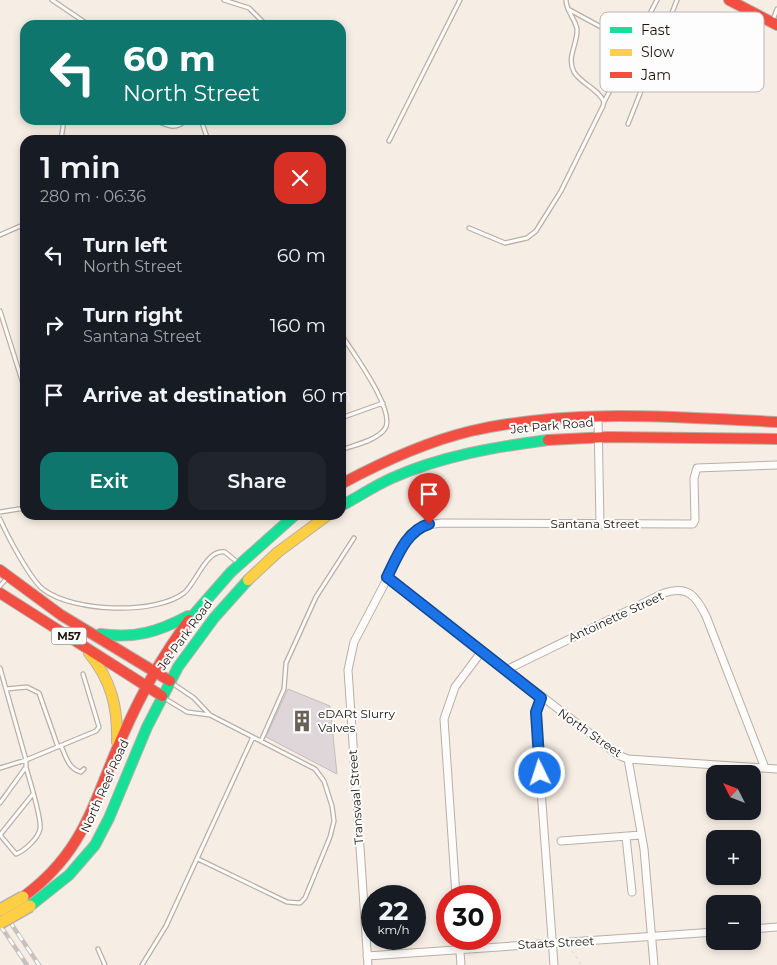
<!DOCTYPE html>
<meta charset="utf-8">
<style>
body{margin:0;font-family:Montserrat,sans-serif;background:#20242c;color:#f1f3f6;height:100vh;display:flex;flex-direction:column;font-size:19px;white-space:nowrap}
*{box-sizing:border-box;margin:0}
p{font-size:16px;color:#9ea1a6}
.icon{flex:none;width:28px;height:28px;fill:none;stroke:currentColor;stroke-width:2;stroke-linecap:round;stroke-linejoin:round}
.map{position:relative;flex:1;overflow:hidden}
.side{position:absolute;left:20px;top:135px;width:326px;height:385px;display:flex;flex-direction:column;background:#171b24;border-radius:15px;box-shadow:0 2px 8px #0003}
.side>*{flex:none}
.hud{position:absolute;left:20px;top:20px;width:326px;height:105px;border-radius:15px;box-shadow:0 2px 8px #0003;background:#0f766e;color:#fff;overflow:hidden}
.needle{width:32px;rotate:312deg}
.controls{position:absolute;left:706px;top:765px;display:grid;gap:10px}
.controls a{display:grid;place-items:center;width:55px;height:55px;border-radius:10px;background:#171b24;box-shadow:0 2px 8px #0003;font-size:25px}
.speed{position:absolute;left:361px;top:885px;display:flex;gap:10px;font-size:25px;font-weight:700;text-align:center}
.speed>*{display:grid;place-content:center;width:65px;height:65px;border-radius:50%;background:#171b24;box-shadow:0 2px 8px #0003;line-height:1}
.speed small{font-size:12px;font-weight:400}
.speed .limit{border:8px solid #d22;background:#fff;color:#111}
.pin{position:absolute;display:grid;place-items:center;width:42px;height:42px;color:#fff;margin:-51px -21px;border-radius:50% 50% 50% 0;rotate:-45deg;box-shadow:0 0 5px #0007}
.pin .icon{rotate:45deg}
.me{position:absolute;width:55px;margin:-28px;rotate:356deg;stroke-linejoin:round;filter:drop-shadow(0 0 4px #0008)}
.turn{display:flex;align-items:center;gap:18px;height:105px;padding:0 20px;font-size:22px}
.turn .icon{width:65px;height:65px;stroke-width:2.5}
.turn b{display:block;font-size:35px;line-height:42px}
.round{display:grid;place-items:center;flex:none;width:52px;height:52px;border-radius:15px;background:#20242c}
.summary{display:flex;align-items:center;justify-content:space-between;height:85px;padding:0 20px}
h1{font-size:30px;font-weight:600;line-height:38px}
.action{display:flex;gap:10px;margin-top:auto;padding:10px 20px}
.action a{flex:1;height:58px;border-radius:15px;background:#0f766e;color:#fff;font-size:20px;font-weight:600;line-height:58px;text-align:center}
.action a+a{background:#20242c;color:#f1f3f6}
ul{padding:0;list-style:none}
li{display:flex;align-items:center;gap:15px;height:70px;padding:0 20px}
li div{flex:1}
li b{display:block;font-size:19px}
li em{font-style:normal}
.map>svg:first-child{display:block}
</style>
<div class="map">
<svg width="777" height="965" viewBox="0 0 777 965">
<rect width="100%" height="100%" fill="#f6ede4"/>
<path fill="#ded6d9" stroke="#c3bdbe" d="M288 689 330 706 337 774 266 737Z"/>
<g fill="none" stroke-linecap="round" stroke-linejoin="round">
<g stroke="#b8afa6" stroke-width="5.5">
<path id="lane" d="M52 0 89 25
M224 0 249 8 266 25
M568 9 634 45
M773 20 777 9
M604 102 657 0
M154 120C167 125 175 131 186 120
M201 120 208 140
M628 124 677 0
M61 140 64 120
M389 141 460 0
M469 228 505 243 527 238 536 231 561 191 603 106 604 102C598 88 581 84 574 72 566 57 578 44 577 29 575 18 566 11 566 0
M0 235 25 224
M0 311 25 390
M341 334C351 350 399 414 384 430 375 441 354 445 341 450
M341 418 383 403
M0 512 25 508
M0 519C7 535 31 581 44 590 74 612 155 615 184 593 197 582 206 549 225 552L237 562
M0 586 6 579
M0 668 26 760 96 731 99 727 83 674
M172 683 194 698 209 714
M6 689 27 687 39 693 58 747
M164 698 187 712 210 715 315 769 324 781 332 806 334 821 330 837 305 898 300 903 287 902 198 859
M261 741 284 689 286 663 316 597 354 538
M61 746C66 756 68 769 81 772L84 769
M26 767C29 779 42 818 40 829 38 839 24 851 16 854L0 835 33 794
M0 768 26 760V767L0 803
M98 949 105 965
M142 965 166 926 253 737"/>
</g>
<g stroke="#b8afa6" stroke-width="9">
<path id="street" d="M598 417 600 525
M387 577 618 755 628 759 777 769
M506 670 664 593C688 585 696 596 706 616L765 768
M541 698 536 712 537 736 554 965
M628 759 644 849 654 965
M626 837 632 892
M561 841 641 835
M456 896 444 719 455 687 482 651
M752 929 777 927
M459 939 461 965
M367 956 715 932
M368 965 348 670 354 642 408 539 421 526 441 523 693 524 695 520 694 478 697 468 777 465"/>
</g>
<g stroke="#b8afa6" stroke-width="12">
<path id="fast" d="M341 506C358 497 374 486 392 478 441 456 495 447 548 440
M189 620 231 572 295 515
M100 634C134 639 158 632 188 616
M30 906 69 875 95 845 109 818 147 727 178 667 214 618 248 580"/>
</g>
<g stroke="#b8afa6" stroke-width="12">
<path id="slow" d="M248 580 278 552 328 515
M89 653C111 680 118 707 117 742"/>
</g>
<g stroke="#b8afa6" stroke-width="12">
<path id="jam" d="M729 0 777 25
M548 440 608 437 777 439
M341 484C382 462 425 442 471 431 571 408 675 417 777 422
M0 570 61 615 170 681
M0 593 162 696
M23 897C86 851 93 801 123 735 141 694 162 656 189 620"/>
</g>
<path stroke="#d6d4d0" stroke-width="1" stroke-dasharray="2.5 4" stroke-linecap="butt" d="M572 951 582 965"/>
<use href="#lane" stroke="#fefcfb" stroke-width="3"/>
<use href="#street" stroke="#fefcfb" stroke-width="7"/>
<use href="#fast" stroke="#16e098" stroke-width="10"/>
<use href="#slow" stroke="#ffcf43" stroke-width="10"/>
<use href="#jam" stroke="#f24e42" stroke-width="10"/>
<g stroke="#c5c2bf" stroke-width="4.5">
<path id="rail" d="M0 907 39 965
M0 925 27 965"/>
</g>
<use href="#rail" stroke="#fdfdfd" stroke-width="2.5" stroke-dasharray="8" stroke-linecap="butt"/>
<g stroke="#b8afa6" stroke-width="14" stroke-linecap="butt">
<path id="slow-bridge" d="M0 910 23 897
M0 923 30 906"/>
</g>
<use href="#slow-bridge" stroke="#ffcf43" stroke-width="11"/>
</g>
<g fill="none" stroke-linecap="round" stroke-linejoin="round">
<g stroke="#114b97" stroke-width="12">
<path id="route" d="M429 524C406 531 397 557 387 577L541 698 536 712 540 773"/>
</g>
<use href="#route" stroke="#1a73e8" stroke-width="9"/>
</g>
<defs>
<g id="building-bare" transform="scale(1.725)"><path d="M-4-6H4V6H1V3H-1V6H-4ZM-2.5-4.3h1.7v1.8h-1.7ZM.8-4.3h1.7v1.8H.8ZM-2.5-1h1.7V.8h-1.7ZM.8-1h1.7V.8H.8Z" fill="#696056" stroke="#fdfdfd" stroke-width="2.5" paint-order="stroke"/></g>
</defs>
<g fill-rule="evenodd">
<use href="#building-bare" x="302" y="721"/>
</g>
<g text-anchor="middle" stroke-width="4" stroke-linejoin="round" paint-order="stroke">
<rect fill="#fdfdfd" stroke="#605a53" stroke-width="1" x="51.5" y="627.5" width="35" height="17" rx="4"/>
<g font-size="11" font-weight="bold" fill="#1d140a">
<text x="69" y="640">M57</text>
</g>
<g font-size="12" fill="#1d140a" stroke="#fdfdfd">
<text transform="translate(552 426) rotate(-5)" y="4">Jet Park Road</text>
<text x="595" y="528">Santana Street</text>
<text transform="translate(616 617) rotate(-25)" y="4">Antoinette Street</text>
<text transform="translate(185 635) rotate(-54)" y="4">Jet Park Road</text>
<text transform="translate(590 733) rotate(35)" y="4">North Street</text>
<text transform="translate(105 786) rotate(-66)" y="4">North Reef Road</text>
<text transform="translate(356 797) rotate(-94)" y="4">Transvaal Street</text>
<text transform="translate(556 943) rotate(-3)" y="4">Staats Street</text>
</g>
<g font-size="12" fill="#1d140a" stroke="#fdfdfd" text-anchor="start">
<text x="318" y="718">eDARt Slurry<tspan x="318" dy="14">Valves</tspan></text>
</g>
</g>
<rect x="600" y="12" width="164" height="80" rx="8" fill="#fdfdfd" stroke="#bab7b4" stroke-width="1"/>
<rect x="610" y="27" width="22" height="6" fill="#16e098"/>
<rect x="610" y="49" width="22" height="7" fill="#ffcf43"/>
<rect x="610" y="72" width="22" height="6" fill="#f24e42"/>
<g font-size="14" fill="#1d140a">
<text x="641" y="35">Fast</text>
<text x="641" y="57">Slow</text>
<text x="641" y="80">Jam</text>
</g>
</svg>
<div class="controls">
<a><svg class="needle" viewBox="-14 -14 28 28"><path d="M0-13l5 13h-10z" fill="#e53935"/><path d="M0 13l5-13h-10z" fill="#9ea1a6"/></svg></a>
<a>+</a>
<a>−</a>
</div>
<div class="speed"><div>22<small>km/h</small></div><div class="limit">30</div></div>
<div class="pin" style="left:429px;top:524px;background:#d93025"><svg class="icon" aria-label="arrive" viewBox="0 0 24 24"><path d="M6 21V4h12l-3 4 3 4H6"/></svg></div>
<svg class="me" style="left:540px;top:773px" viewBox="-20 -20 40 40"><circle r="17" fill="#1a73e8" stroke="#fff" stroke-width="3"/><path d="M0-11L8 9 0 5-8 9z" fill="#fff"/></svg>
<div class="hud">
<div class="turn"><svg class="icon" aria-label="left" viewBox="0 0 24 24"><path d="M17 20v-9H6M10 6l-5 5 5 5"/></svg><div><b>60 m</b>North Street</div></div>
</div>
<section class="side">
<div class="summary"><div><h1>1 min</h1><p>280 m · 06:36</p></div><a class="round" style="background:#d93025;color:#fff"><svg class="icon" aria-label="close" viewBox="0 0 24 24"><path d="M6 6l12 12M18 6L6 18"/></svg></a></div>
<ul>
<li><svg class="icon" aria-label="left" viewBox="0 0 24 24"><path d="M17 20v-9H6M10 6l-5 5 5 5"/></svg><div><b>Turn left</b><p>North Street</p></div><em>60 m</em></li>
<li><svg class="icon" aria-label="right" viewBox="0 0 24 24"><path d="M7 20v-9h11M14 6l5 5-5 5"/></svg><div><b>Turn right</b><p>Santana Street</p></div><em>160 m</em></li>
<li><svg class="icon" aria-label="arrive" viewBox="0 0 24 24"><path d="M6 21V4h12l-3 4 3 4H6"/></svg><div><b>Arrive at destination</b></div><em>60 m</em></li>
</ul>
<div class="action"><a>Exit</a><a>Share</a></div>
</section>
</div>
